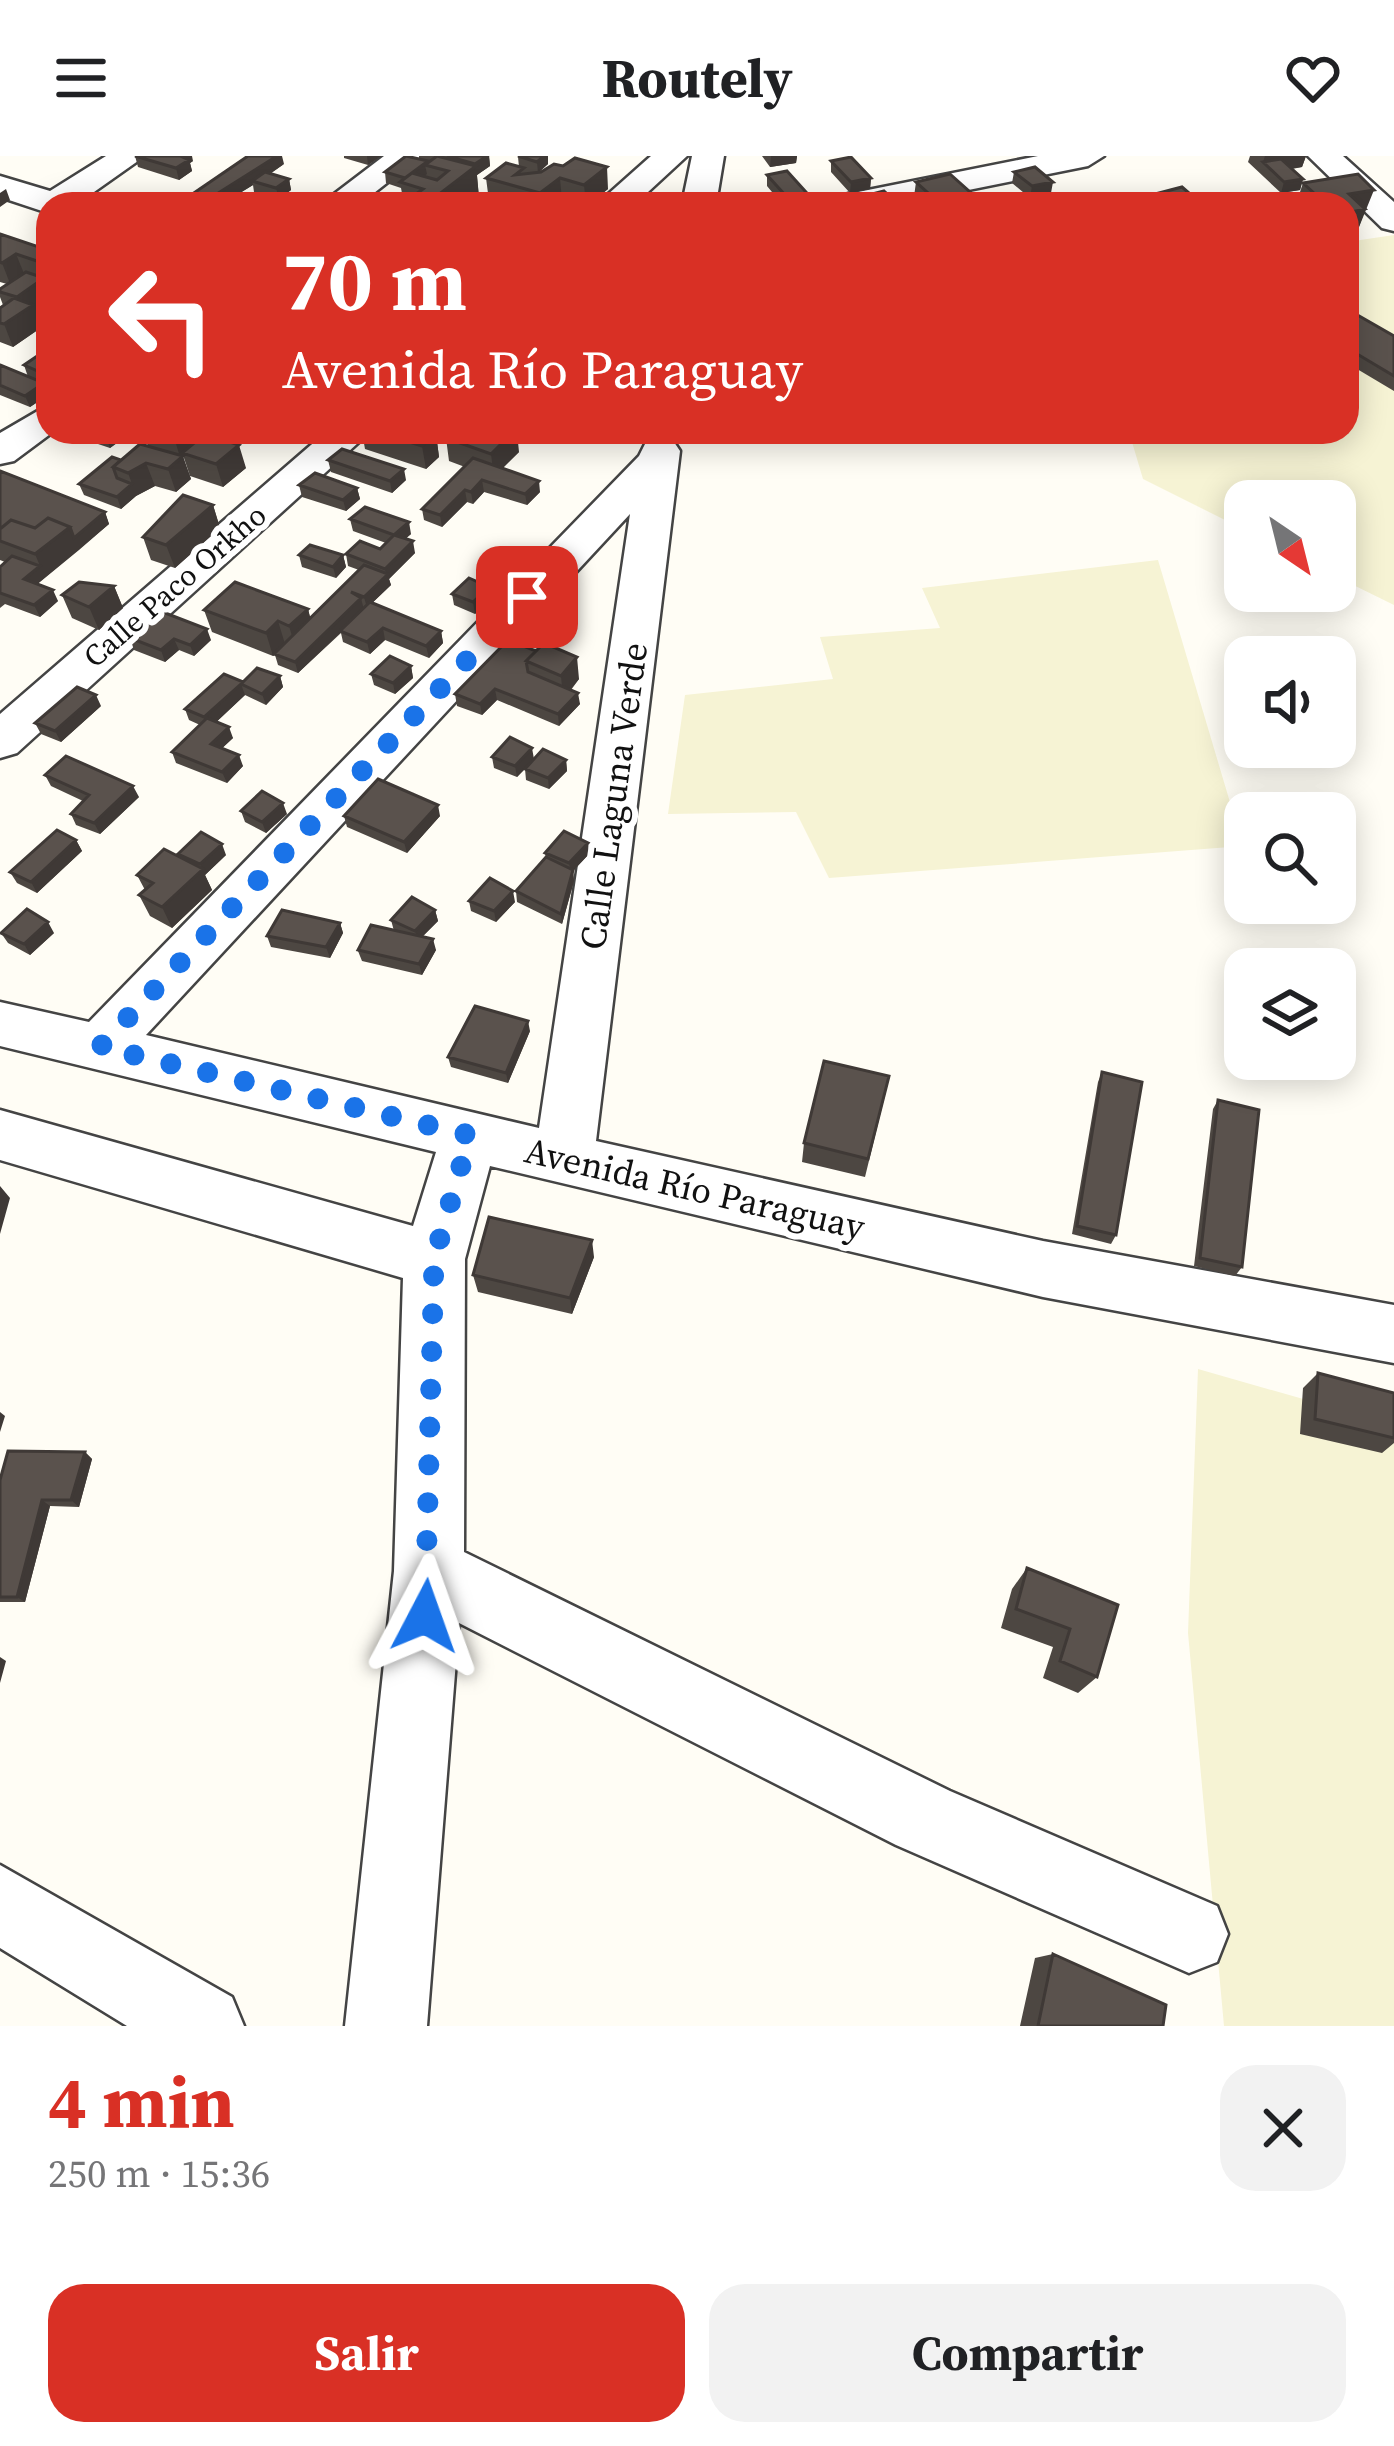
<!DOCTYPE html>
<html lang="es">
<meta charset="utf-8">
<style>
body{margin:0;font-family:"Source Serif 4",serif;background:#f2f2f2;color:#202124;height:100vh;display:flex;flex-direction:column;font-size:45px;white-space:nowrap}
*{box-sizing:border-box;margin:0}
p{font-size:39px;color:#757577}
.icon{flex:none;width:66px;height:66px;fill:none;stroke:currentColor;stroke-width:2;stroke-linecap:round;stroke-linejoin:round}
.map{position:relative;height:1870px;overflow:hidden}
.sheet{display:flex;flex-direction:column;background:#fff;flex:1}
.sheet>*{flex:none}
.top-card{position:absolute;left:36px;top:36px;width:1323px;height:252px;border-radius:36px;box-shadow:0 6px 30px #0003;background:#d93025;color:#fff;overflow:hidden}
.needle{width:78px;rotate:145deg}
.fabs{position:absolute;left:1224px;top:324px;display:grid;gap:24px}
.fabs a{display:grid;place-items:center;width:132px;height:132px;border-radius:24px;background:#fff;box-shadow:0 6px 30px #0003;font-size:60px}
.pin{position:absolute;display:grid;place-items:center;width:102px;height:102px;color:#fff;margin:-51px;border-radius:24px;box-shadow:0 6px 18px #0006}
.me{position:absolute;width:132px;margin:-66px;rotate:4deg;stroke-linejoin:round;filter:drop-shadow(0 0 9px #0008)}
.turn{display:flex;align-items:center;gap:42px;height:252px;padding:0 48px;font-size:54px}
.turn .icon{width:156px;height:156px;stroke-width:2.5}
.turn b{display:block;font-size:84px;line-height:102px}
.round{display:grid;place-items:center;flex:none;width:126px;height:126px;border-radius:36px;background:#f2f2f2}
.summary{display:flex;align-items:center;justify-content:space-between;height:204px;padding:0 48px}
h1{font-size:72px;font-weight:700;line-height:90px;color:#d93025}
.cta{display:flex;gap:24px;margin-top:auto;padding:24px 48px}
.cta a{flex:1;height:138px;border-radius:36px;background:#d93025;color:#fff;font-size:48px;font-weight:700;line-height:138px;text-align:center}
.cta a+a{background:#f2f2f2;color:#202124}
header{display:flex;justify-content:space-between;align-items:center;height:156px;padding:0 48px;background:#fff;font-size:54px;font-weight:700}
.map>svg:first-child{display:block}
</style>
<header><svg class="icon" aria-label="menu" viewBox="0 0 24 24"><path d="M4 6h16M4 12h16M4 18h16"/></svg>Routely<svg class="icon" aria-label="heart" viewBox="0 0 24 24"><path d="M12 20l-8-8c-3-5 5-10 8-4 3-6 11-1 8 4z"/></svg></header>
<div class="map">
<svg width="1394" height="1870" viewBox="0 0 1394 1870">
<rect width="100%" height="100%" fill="#fffdf5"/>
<path fill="#f6f3d4" d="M1394 79V449L1335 420V345H1245V374L1143 323 1129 276H1347V86Z
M1158 404 1243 690 829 722 796 656 668 658 685 539 833 523 820 481 940 472 922 432Z
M1198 1213 1394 1269V1870H1224L1188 1477Z"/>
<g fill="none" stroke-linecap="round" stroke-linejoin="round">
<g stroke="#444" stroke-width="5">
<path id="minor" d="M106 0H145L77 48H48V57L0 41V20L50 35Z
M384 0H421L360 48H321Z
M651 0H687L635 48H597Z
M692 0H724L716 48H682Z
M1038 0H1104L1088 10 899 48H831L848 38Z
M1308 0H1343L1394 46V75L1382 72Z
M48 249V276H53L14 305 0 308V277Z
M326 276H370L17 597 0 602V558Z
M660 283 674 286 680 295 596 985 1043 1085 1394 1149V1207L1043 1141 490 1010 465 1103 464 1396 950 1635 1217 1750 1228 1778 1217 1806 1189 1817 896 1689 459 1467 427 1870H345L394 1415 403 1122 0 1004V954L413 1070 436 996 0 890V846L89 866 639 300 646 286ZM630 358 539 972 146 879Z
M0 1709 232 1841 244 1870H127L0 1792Z"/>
</g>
<use href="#minor" fill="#fff" fill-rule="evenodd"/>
</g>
<path fill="#4d4742" d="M135 0 193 5 190 7 192 15 179 24 138 11Z
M344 0H381L368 9 344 2Z
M419 0H489L490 10 477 19 479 42 472 48H404L401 32 386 27 385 16 419 2Z
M762 0H797L796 7 770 11Z
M1250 0H1306L1302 11 1292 13 1303 23 1300 34 1281 37 1248 6Z
M518 1 548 8 538 17 608 33 589 48H574L562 45 557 48H501L489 45 486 22 519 11Z
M831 5 871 22 870 33 850 37 831 16Z
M284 8 270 18 289 23 291 34 279 43 254 36 253 29 222 48H190L188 41Z
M1014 16 1051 37 1030 42 1012 27Z
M767 19 806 36 805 48H782L767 30Z
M916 26 970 36 969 48H913Z
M1303 27 1366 57H1364L1357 76 1347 78V48H1296Z
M0 78 48 94V132L46 127 48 149 36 157 42 171 13 191 0 186V151L3 149 0 141V133L7 128 0 126Z
M1347 153 1394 180V235L1347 207Z
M48 197V239L30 251 0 239V209L28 221 24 209Z
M62 276H132L110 292Z
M143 276H189L193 288 246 312 223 331 190 320 183 299 182 300 191 323 176 336 155 330 136 340 121 353 84 339 79 328 148 290Z
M362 276H429L436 278 439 301 426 313 365 293Z
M446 282 519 296 502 312 540 336 527 349 484 336 473 348 467 346 442 371 424 364 422 353 465 311 449 305Z
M328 304 406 324 392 337 331 316Z
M0 315 105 356 109 368 37 428 58 445 40 461 5 448 0 452V411L5 406 0 404Z
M299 329 357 332 360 343 346 355 302 341Z
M213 349 220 372 175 412 151 404 143 381Z
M350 363 411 378 405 383 415 397 389 423 391 429 372 447 441 475 443 487 429 502 385 484 370 498 343 486 341 477 298 517 278 509 275 499 273 500 212 476 204 454 308 453 310 462 359 414 348 410 346 398 380 393 386 387 353 375Z
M299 399H343L346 411 336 422 302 411Z
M114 430 123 452 99 474 72 462 62 439Z
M489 431 491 442 475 458 454 449 452 438Z
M130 482 211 484 194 500 179 494 165 506 134 494Z
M508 484 579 523 571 534 580 548 559 570 497 544 482 559 457 550 455 538Z
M411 510 413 522 395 538 374 529 371 518Z
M280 520 283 531 266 549 245 539 216 566 233 582 222 592 243 610 227 627 176 607 172 596 200 569 189 564 185 553 243 526Z
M101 550 61 586 41 578 35 567Z
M492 601 566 604 567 615 549 633 526 624 525 613 517 621 494 612Z
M45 619 139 641 100 678 76 669 71 658 83 645 51 630Z
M241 655 287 658 266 677 245 666Z
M344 660H440L407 697 347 671Z
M76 684 82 695 37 737 17 727 10 716Z
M588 687 589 698 573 715 574 725 562 768 517 746 516 735 546 702 545 697Z
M178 698 226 699 205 719 212 734 172 772 150 760 139 739 145 734 137 719 179 701Z
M469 745 515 746 496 766 471 755Z
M435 754 438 765 422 781 436 794 422 819 362 805 358 795 394 775 391 764Z
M340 767 343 777 330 802 271 791 267 780Z
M1 777H54L30 799 8 787Z
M530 875 508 927 451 911 448 901Z
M1102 916 1116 1079 1111 1088 1072 1078 1098 926Z
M885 939 865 1021 802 1006 804 987Z
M1218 944 1242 1111 1235 1120 1194 1110 1213 953Z
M594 1101 572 1158 478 1136 473 1119Z
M1318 1217 1394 1237V1287L1382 1297 1300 1278 1303 1232Z
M85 1296 92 1303 79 1351 50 1350 25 1446H0V1324Z
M1027 1412 1118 1449 1097 1521 1078 1537 1043 1522 1053 1491 1001 1472 1012 1433Z
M1053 1798 1163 1870H1020L1035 1802Z"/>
<path fill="#3f3936" d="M180 0H192L193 5 190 7 192 15 179 24 176 12Z
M277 0H282L284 8 259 25H252L253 29 222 48H204V46Z
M367 0H381L368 9Z
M487 0H489L490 10 477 19 475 8Z
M544 0H548V8L538 17 537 6Z
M771 0H797L796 7 770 11Z
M1265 0H1306L1302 11 1273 15 1263 6Z
M428 5 425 9 427 18 412 30 405 22Z
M476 10 479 42 472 48H429Z
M607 11 608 33 589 48H586L584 29Z
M560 22 562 45 557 48H541L540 37Z
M871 22 870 33 850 37 851 26Z
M289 23 291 34 279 43 276 32Z
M1303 23 1300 34 1281 37 1284 26Z
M1053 26 1051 37 1030 42 1032 30Z
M6 33 10 44 0 51V37Z
M1374 34 1357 76 1347 78 1349 38Z
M806 36 805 48H785L786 40Z
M970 36 969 48H935L936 44Z
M48 97V107L46 106 48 124 44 122 48 132V149L36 157 42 171 13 191 4 168 17 141 43 123 37 105Z
M16 98 25 120 11 130 2 107Z
M48 210V239L30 251 25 240 44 227 40 216Z
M112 276H132L110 292 106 281Z
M174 276H189L193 290 180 301 173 278Z
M513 276H517L519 296 494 321 491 298Z
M436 278 439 301 426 313 422 290Z
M239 289 246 312 223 331 216 308Z
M183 300 191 323 176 336 168 313Z
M146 307 155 330 136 340 121 353 117 341 132 328 128 317Z
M404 313 406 324 392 337 390 325Z
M482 324 484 336 473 348 471 336Z
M539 325 540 336 527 349 525 338Z
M357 332 360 343 346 355 343 344Z
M465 334 467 346 442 371 440 359Z
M213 349 220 372 175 412 166 389Z
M105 356 109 368 79 394 74 382Z
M409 366 411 378 397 390 394 379Z
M70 371 79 394 29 435 24 423 40 410 35 398Z
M413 385 415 397 389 423 391 429 367 452 364 441 386 419 385 413Z
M343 399 346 411 336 422 333 411Z
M114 430 123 452 99 474 89 451Z
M489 431 491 442 475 458 473 446Z
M53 434 58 445 40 461 34 449Z
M361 442 364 454 298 517 295 506Z
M308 453 314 476 296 493 289 470Z
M278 465 285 488 273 500 266 477Z
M383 472 385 484 370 498 367 486Z
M207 473 211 484 194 500 190 489Z
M441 475 443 487 429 502 426 490Z
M174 483 179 494 165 506 161 494Z
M577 501 579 523 563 542 561 520Z
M411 510 413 522 395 538 393 527Z
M280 520 283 531 266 549 262 538Z
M241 528 245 539 209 573 204 561Z
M495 533 497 544 482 559 480 548Z
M578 537 580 548 559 570 558 558Z
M96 539 101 550 61 586 55 575Z
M229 571 233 582 215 599 211 588Z
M532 592 534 603 517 621 515 610Z
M239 599 243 610 227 627 222 616Z
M566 604 567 615 549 633 548 622Z
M133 630 139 641 100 678 94 667Z
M283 647 287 658 266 677 262 666Z
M438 649 440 660 407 697 404 686Z
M76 684 82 695 37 737 31 726Z
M588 687 589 698 573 715 574 725 562 768 561 758 571 718 569 707Z
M222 688 226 699 205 719 212 734 172 772 162 751 202 713 200 708Z
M513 735 515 746 496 766 494 755Z
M435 754 438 765 418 785 415 775Z
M48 766 54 777 30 799 24 788Z
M340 767 343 777 330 802 326 791Z
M433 783 436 794 422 819 419 808Z
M528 865 530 875 508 927 506 917Z
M0 1030 10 1042 0 1078Z
M592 1084 594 1101 572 1158 570 1142Z
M0 1256 5 1260 0 1276Z
M85 1296 92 1303 79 1351 71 1344Z
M42 1344 50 1350 25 1446 17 1441Z
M0 1501 6 1505 0 1527Z"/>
<path fill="#5a524d" stroke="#3f3936" stroke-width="3" d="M135 0H180L189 4 176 12Z
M248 0H277L204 46 188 41Z
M406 0 428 5 405 22 385 16Z
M437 0 476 10 429 46 412 41 423 33 400 26 412 17 437 24 448 15 425 9Z
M447 0H487L475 8Z
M518 0H544L537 6Z
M851 1 871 22 851 26 831 5Z
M575 2 607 11 584 29 560 22 540 37 486 22 506 7 524 12 515 19 541 16 554 8 563 10Z
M1281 3 1303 23 1284 26 1263 6Z
M1035 11 1053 26 1032 30 1014 16Z
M787 15 806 36 786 40 767 19Z
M265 16 289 23 276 32 252 25Z
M950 18 970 36 936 44 916 26Z
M1358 18 1374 34 1349 38 1365 53 1347 57V48H1326L1303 27Z
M1182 31 1197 44 1182 48H1117Z
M884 35 898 48H853L849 44Z
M0 78 48 94V97L37 105 16 98 2 107 0 106Z
M26 116 44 122 17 141 0 136V133Z
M14 142 33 149 4 168 0 167V152Z
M1347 153 1394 180V220L1347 192Z
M43 196 48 197V210L40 216 24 209Z
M0 209 44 227 25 240 0 229Z
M92 276H112L106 281Z
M379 276H429L436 278 422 290Z
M454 276H513L491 298 446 282Z
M205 278 239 289 216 308 182 297Z
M140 288 183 300 168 313 146 307 128 317 113 311Z
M342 293 404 313 390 325 328 304Z
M112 301 121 304 113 311 117 322 132 328 117 341 79 328Z
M473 302 539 325 525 338 482 324 471 336 465 334 440 359 422 353Z
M0 315 105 356 74 382 70 371 48 362 35 372 11 364 0 373Z
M315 317 357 332 343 344 299 329Z
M183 339 213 349 166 389 143 381Z
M365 351 409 366 394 379 350 363Z
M48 362 70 371 35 398 0 385V373L11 364 35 372Z
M394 379 413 385 385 413 346 398 360 385 380 393Z
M310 389 343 399 333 411 299 399Z
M12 400 40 410 24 423 53 434 34 449 0 437V411Z
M364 409 388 418 364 441 351 436 361 442 295 506 274 498Z
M469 422 489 431 473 446 452 438Z
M79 426 114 430 89 451 62 439Z
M235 426 308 453 289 470 278 465 266 477 204 454Z
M370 446 441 475 426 490 383 472 367 486 340 475Z
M160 455 207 473 190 489 174 483 161 494 130 482Z
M508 484 536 495 526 505 528 516 578 537 558 558 495 533 480 548 455 538Z
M544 487 577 501 561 520 526 505Z
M390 500 411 510 393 527 371 518Z
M257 512 280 520 262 538 241 528 204 561 185 553 224 518 243 526Z
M77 531 96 539 55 575 35 567Z
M207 562 229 571 211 588 239 599 222 616 172 596Z
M510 581 532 592 515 610 492 601Z
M543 593 566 604 548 622 525 613Z
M66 600 133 630 94 667 71 658 89 639 45 619Z
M378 623 438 649 404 686 344 660Z
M262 635 283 647 262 666 241 655Z
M57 674 76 684 31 726 10 716Z
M564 675 588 687 569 707 545 697Z
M201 676 222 688 200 708 178 698Z
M164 693 203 713 162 751 139 739 153 727 137 719Z
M546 701 573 714 561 758 516 735Z
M490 722 513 735 494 755 469 745Z
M412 741 435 754 415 775 391 764Z
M27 753 48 766 24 788 1 777Z
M282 754 340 767 326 791 267 780Z
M371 769 433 783 419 808 358 794Z
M475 850 528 865 506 917 448 901Z
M824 905 889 920 868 1003 804 987Z
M1102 916 1142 926 1116 1079 1077 1070Z
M1218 944 1259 954 1242 1111 1200 1102Z
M489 1061 592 1084 570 1142 473 1119Z
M1318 1217 1394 1237V1282L1315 1263Z
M8 1295 85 1296 71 1344H42L17 1441H0V1324Z
M1027 1412 1118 1449 1097 1521 1060 1505 1070 1473 1016 1453Z
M1053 1798 1166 1849 1163 1870H1038Z"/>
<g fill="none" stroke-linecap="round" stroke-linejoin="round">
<path stroke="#1a73e8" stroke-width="21" stroke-dasharray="0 37.8" d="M425 1460 434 1103 470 979 100 891 527 441"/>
</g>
<g text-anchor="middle" stroke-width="12" stroke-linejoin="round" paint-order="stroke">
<g font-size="30" fill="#111" stroke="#fff">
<text transform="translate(175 430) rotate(-41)" y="10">Calle Paco Orkho</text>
</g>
<g font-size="36" fill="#111" stroke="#fff">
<text transform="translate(613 640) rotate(-82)" y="13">Calle Laguna Verde</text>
<text transform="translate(695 1032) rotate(13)" y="13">Avenida Río Paraguay</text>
</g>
</g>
</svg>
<div class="fabs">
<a><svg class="needle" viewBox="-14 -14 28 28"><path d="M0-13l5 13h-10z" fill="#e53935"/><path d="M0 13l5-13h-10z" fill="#757577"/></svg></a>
<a><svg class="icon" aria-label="sound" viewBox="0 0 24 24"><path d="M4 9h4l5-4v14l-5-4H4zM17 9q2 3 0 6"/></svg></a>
<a><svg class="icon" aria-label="search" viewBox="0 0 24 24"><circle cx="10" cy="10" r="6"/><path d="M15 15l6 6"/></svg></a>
<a><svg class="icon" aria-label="layers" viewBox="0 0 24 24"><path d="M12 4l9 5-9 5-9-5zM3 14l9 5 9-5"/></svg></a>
</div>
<div class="pin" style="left:527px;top:441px;background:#d93025"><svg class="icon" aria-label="arrive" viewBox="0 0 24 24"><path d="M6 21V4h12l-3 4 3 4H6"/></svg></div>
<svg class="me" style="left:425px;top:1460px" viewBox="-20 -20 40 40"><path d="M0-17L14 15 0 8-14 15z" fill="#1a73e8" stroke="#fff" stroke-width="4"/></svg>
<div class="top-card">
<div class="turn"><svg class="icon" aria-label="left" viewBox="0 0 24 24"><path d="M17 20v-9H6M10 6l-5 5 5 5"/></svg><div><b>70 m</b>Avenida Río Paraguay</div></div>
</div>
</div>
<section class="sheet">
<div class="summary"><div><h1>4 min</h1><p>250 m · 15:36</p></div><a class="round"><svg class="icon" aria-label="close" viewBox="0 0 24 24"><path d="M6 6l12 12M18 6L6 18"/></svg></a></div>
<div class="cta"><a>Salir</a><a>Compartir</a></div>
</section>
